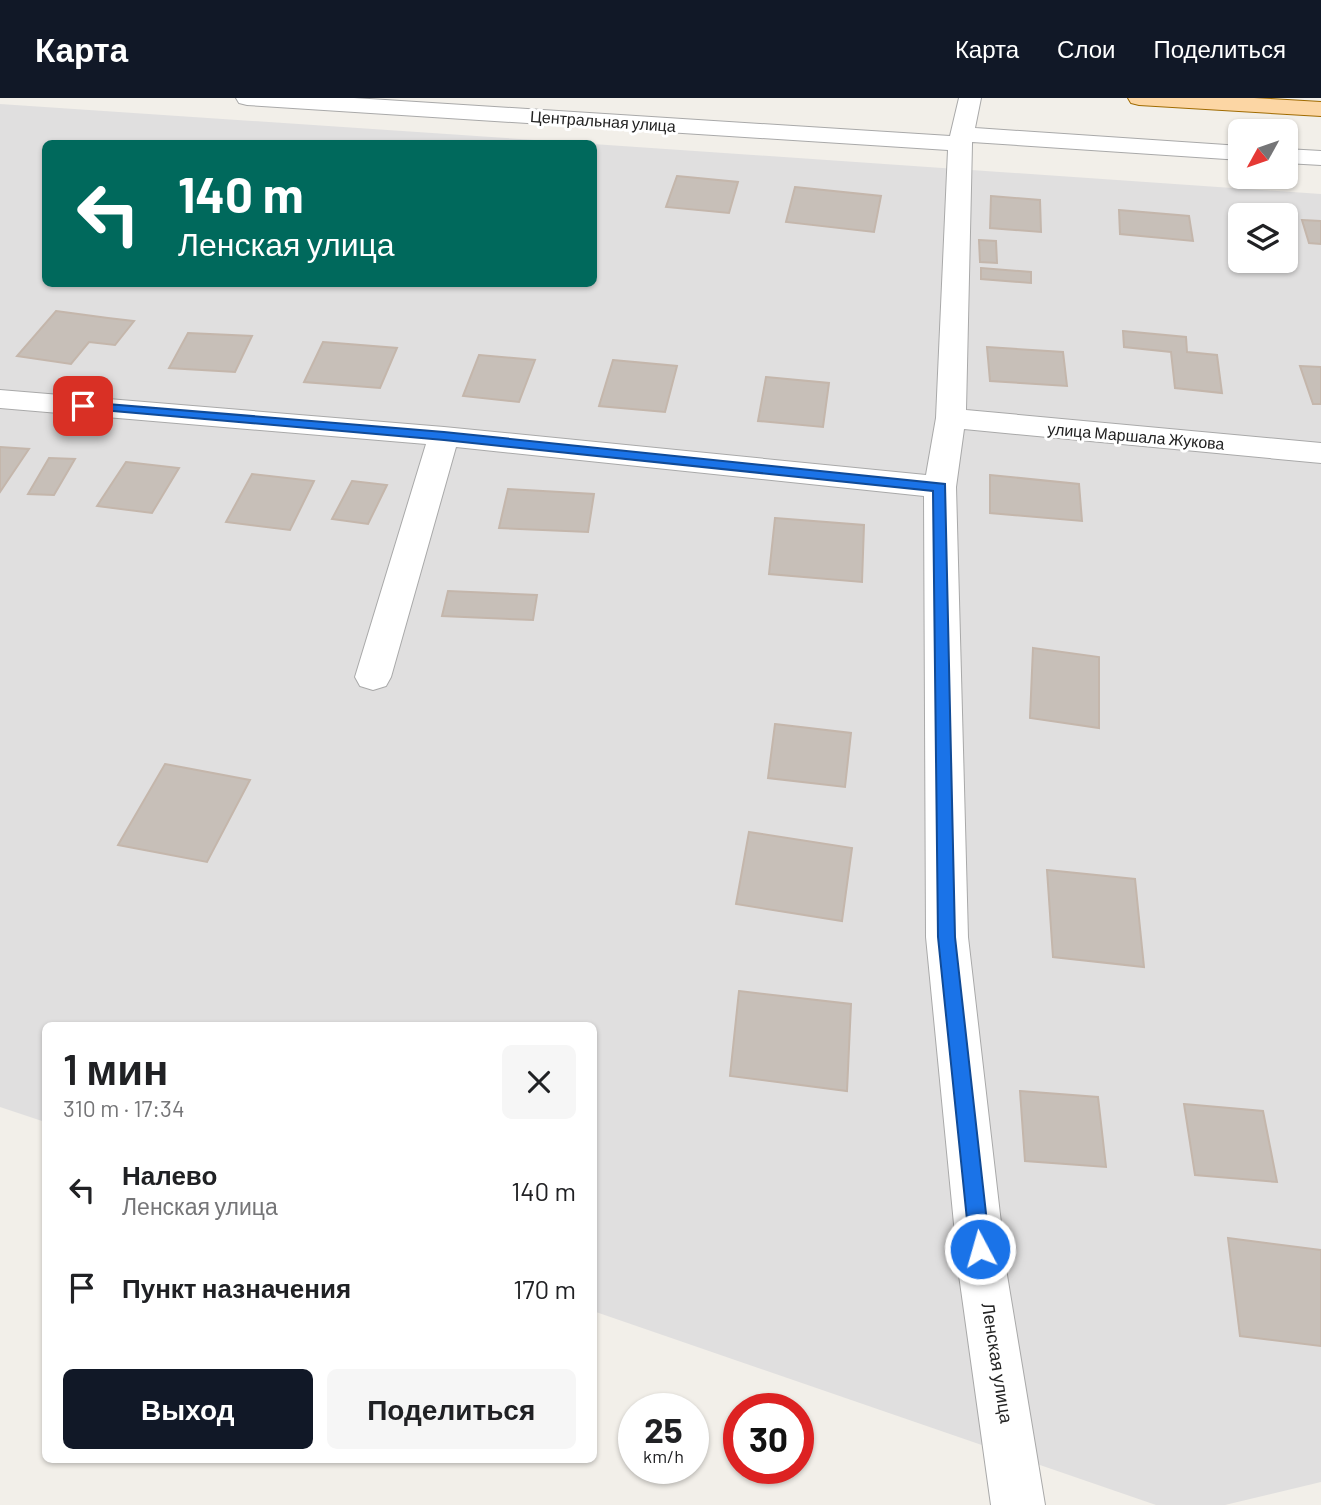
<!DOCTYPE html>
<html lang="ru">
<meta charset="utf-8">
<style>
body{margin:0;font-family:Barlow,sans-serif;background:#f6f6f6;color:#202124;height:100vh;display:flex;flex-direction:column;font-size:26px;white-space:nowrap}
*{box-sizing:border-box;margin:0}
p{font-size:23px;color:#757577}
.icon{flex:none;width:38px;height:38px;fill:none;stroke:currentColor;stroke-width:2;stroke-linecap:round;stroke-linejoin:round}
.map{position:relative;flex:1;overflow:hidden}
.drawer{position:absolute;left:42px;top:924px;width:555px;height:441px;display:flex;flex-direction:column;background:#fff;border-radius:10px;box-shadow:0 2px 5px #0004}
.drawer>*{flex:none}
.top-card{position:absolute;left:42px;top:42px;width:555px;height:147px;border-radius:10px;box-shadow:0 2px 5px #0004;background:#00695c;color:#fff;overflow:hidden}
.needle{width:46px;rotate:230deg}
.buttons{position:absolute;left:1228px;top:21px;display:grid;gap:14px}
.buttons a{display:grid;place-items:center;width:70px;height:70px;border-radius:10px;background:#fff;box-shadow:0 2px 5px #0004;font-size:35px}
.speed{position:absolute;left:618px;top:1295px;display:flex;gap:14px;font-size:35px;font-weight:700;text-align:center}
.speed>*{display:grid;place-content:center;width:91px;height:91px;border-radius:50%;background:#fff;box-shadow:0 2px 5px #0004;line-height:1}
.speed small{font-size:18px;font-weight:400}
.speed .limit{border:10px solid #d22;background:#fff;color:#111}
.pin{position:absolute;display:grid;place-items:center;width:60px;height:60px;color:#fff;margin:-30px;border-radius:14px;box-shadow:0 4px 10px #0006}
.me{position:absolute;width:77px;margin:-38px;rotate:354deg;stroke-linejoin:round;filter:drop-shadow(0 0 5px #0008)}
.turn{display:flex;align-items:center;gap:24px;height:147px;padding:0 21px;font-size:32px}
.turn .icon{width:91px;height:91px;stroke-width:2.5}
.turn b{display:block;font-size:49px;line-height:60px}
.round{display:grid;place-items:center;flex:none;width:74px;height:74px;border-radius:10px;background:#f6f6f6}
.headline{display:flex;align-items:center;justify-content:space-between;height:119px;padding:0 21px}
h1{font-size:42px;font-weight:600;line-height:52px}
.cta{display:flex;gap:14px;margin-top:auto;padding:14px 21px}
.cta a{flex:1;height:80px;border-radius:10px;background:#111827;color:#fff;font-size:28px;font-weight:600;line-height:80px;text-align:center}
.cta a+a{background:#f6f6f6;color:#202124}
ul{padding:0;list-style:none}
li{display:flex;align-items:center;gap:21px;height:98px;padding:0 21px}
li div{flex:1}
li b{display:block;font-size:26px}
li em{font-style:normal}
header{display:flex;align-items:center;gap:42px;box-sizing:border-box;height:98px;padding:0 35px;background:#111827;color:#fff}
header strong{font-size:33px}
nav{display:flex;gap:38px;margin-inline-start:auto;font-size:24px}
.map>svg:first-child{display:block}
</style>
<header>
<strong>Карта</strong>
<nav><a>Карта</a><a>Слои</a><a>Поделиться</a></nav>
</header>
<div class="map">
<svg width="1321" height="1407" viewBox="0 0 1321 1407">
<rect width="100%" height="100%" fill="#f2efe9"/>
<path fill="#e0dfdf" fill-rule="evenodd" d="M0 6 579 45 46 46V186H593V46L1321 96V1384L1225 1407H1156L593 1213V928H46L45 1024 0 1009ZM1241 117H1286V163H1241Z"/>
<path fill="#c7bfb8" stroke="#c4b6ab" stroke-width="2" d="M677 78 738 84 729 115 666 109Z
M795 89 881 98 874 134 786 124Z
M991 98 1040 102 1041 134 990 130Z
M1119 112 1189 118 1193 143 1120 136Z
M1302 122 1321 123V146L1309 145Z
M979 142 996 143 997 165 980 164Z
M981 170 1031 174V185L981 181Z
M56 213 108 220 134 223 115 247 89 244 71 266 17 258Z
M1123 233 1186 239 1187 254 1217 257 1222 295 1175 290 1171 254 1124 249Z
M188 235 252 238 235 274 169 270Z
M323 244 397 250 380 290 304 284Z
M987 249 1063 254 1067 288 990 283Z
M479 257 535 262 519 304 463 298Z
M613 262 677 268 665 314 599 308Z
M1300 268 1321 269V306H1313Z
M766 279 829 285 823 329 758 323Z
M0 349 29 351 0 394Z
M49 360 75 361 54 397 28 396Z
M126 364 179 370 152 415 97 408Z
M252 376 314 383 290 432 226 424Z
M990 377 1079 386 1082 423 990 415Z
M352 383 387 387 368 426 332 421Z
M508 391 594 396 588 434 499 430Z
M775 420 864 427 862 484 769 476Z
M448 493 537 497 533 522 442 518Z
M1033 550 1099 559V630L1030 620Z
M775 626 851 635 845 689 768 680Z
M165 666 250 682 207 764 118 747Z
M749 734 852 750 842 823 736 806Z
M1047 772 1135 781 1144 869 1053 859Z
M739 893 851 906 847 993 730 978Z
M1020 993 1098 999 1106 1069 1025 1063Z
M1184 1006 1263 1013 1277 1084 1195 1077Z
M1228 1140 1321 1152V1248L1240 1238Z"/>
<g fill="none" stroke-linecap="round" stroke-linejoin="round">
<g stroke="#a9a9a9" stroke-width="2">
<path id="minor" d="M236 0H354L950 38 959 0H981L975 30 1241 48V62L972 44V46L966 312 1321 345V365L964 331 956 389 968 839 1007 1177 1045 1407H991L959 1177 926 839 924 398 456 349 391 579 386 588 373 592 360 588 355 579 426 346 0 310V292L444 329 926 377 936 320 948 52 247 7 239 5Z
M1286 51 1321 53V67L1286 65Z"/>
</g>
<g stroke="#a06b00" stroke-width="2">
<path id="major" d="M1128 0H1254L1321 4V18L1139 7 1131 5Z"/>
</g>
<use href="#minor" fill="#fff" fill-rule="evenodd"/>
<use href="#major" fill="#fcd6a4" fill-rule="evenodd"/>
</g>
<path fill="#1a73e8" stroke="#114b97" stroke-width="2" d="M83 304 444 334 945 386 955 839 990 1151 987 1158 980 1161 973 1158 970 1151 938 839 933 393 444 342 79 310 77 308Z"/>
<g text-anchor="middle" stroke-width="6" stroke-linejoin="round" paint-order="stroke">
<g font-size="16" fill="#222" stroke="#fff">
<text transform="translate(603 23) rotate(4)" y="6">Центральная улица</text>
<text transform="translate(1136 338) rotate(5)" y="6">улица Маршала Жукова</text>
</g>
<g font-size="18" fill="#222" stroke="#fff">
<text transform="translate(997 1265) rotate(81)" y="6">Ленская улица</text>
</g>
</g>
</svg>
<div class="buttons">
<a><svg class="needle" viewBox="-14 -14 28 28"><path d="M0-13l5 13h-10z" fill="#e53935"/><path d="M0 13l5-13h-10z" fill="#757577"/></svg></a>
<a><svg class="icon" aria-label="layers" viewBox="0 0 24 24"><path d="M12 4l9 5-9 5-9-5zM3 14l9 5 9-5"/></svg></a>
</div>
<div class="speed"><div>25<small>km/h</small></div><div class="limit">30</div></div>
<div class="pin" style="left:83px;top:308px;background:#d93025"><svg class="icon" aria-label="arrive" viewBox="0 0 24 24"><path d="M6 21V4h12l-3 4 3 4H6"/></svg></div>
<svg class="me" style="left:980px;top:1151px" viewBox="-20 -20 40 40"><circle r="17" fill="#1a73e8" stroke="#fff" stroke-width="3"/><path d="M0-11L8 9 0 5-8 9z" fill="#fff"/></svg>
<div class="top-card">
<div class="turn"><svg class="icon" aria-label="left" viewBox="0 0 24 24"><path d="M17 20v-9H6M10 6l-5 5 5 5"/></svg><div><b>140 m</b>Ленская улица</div></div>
</div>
<section class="drawer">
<div class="headline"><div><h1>1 мин</h1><p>310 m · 17:34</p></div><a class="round"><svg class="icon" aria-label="close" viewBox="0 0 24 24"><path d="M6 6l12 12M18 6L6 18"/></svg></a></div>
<ul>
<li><svg class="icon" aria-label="left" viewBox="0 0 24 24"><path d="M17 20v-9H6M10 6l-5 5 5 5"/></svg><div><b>Налево</b><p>Ленская улица</p></div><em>140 m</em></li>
<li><svg class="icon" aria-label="arrive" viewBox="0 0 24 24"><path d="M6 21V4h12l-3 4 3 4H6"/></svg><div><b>Пункт назначения</b></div><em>170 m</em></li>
</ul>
<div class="cta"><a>Выход</a><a>Поделиться</a></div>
</section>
</div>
